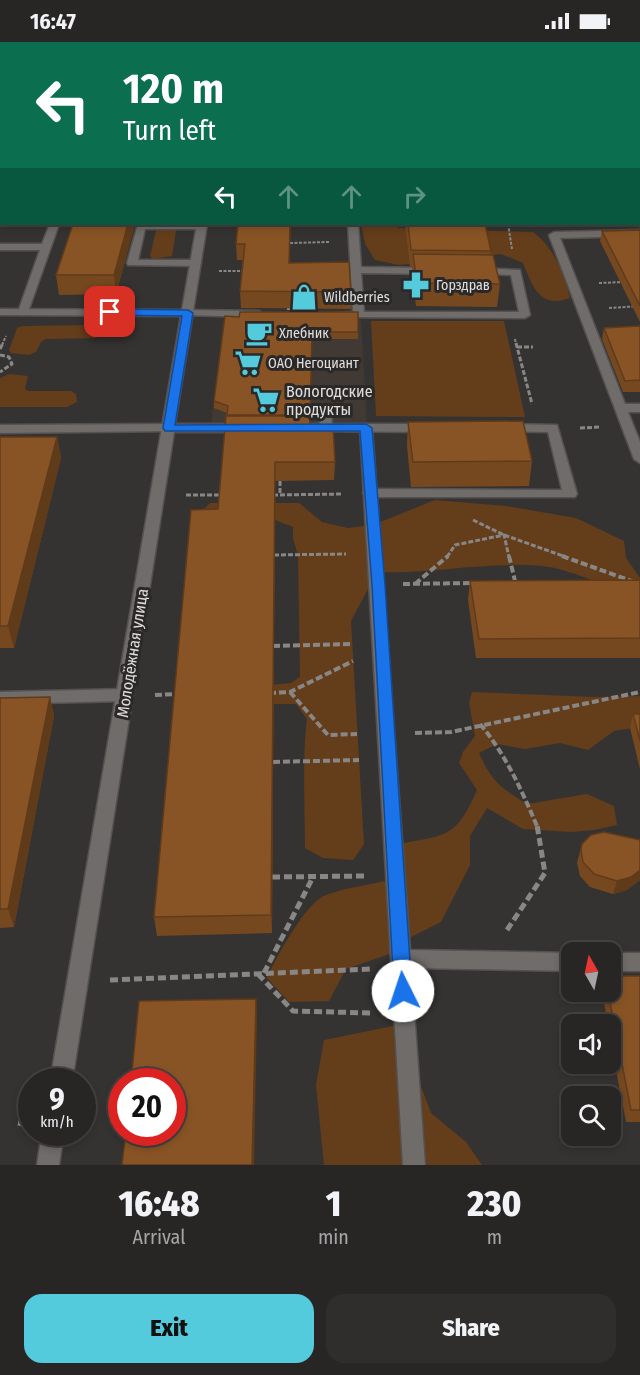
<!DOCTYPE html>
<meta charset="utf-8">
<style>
body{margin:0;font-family:"Fira Sans Condensed",sans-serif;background:#302e2d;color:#f1f3f6;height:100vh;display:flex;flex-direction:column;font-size:22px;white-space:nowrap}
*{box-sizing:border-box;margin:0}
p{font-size:20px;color:#a5a5a7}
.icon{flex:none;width:33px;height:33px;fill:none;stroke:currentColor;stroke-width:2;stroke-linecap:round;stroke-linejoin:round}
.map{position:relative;height:1123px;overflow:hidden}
.panel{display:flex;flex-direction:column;background:#282625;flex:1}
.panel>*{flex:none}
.top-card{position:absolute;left:0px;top:0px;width:640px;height:183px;box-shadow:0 3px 9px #0003,0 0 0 2px #444342;background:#0b6e4f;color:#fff;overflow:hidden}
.needle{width:39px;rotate:351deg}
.buttons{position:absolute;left:561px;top:900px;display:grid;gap:12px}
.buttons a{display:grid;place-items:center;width:60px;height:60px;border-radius:12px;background:#282625;box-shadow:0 3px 9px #0003,0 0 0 2px #444342;font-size:30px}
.speed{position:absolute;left:18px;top:1026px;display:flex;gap:12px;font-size:30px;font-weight:700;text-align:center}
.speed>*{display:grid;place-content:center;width:78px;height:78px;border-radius:50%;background:#282625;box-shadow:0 3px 9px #0003,0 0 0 2px #444342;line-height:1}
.speed small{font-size:15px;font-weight:400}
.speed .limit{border:9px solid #d22;background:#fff;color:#111}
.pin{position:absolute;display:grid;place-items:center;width:51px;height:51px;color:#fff;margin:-26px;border-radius:12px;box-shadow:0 3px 9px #0006}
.me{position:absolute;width:66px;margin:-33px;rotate:356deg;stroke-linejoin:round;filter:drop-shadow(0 0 4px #0008)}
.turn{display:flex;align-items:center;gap:21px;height:126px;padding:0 24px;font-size:27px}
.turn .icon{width:78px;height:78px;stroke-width:2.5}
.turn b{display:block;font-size:42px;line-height:51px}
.lanes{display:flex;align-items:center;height:57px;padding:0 24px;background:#0003;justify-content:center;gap:30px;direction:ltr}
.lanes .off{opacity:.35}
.eta{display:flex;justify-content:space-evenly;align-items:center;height:102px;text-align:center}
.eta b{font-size:36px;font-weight:800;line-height:42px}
.cta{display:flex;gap:12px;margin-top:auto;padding:12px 24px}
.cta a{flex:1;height:69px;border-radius:18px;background:#54cadd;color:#111;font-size:24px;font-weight:800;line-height:69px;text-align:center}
.cta a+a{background:#302e2d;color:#f1f3f6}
.status{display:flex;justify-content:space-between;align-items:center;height:42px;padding:0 30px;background:#282625;direction:ltr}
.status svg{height:16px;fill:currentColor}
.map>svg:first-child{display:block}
</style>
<div class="status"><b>16:47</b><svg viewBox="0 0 49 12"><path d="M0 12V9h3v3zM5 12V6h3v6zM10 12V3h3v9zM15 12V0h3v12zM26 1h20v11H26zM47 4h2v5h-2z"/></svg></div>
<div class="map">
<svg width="640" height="1123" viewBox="0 0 640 1123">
<rect width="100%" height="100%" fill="#353331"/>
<path fill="#413933" d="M361 279 367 383H211L223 280Z"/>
<path fill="#643d1b" d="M361 182H396L398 186 533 190C553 204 565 233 570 256 539 267 533 245 523 221L501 212 399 223 375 218 365 202Z
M159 187H173L176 189 172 214 153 217 150 214 156 189Z
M371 279H504L525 375 376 374Z
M97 283 101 287 100 293 95 296 46 297 41 300 36 310 29 313 11 311 9 308 17 286 22 284Z
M9 332 28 334 25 347 28 349H71L76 352 77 360 67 365H0V336Z
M435 458 506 464 576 476 624 499 626 516 640 536V546C606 550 576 527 542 524 488 519 432 532 377 530L351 579 364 802 353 818 323 816 305 806C305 763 302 719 307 677L296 662H218L260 644 291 641 300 635 298 513 293 497V485L270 476 202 473 204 467 210 461H299L322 480 348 486 373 483Z
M472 650 594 655 640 654V685L614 689 588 708 560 701 525 707 497 702 479 711C492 740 501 746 527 762L587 752 614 764 617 783 594 788 571 790 523 787 487 766 470 794V823L441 880 399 901 401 908 346 927 329 959 289 960 267 936C276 916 306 860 326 853 348 845 373 842 395 837L398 802C447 793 456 796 477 748L459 721 463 710 475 694 469 661Z
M398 983 431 1071 466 1100 482 1123H324L316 1043 324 998Z"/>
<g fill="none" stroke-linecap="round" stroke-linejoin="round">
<g stroke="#545150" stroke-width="3">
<path id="lane" d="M0 33H2V37H0Z
M50 182H59L28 270 23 273 19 272 18 270 40 208H0V202H42Z
M138 182H205L207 184 202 187H145L138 218H196L201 221 196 224 128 223 127 221Z
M348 182H358L361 225 431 226 436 229 431 232 361 231 364 270H519L511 233 475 231 474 229 479 226 520 228 530 273 525 276 336 275V271L353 270Z
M640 188V194L560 196 625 362H640V370H628L640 400V421L634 417 549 193 554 190Z
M188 268 259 269 264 272 259 275 184 273 183 271Z
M325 363 331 367 332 386 326 390 320 386 319 367Z
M169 382 173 383 175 386 173 389 0 391V383Z
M366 382 372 386 410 908 572 911V929L411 926 425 1123H403L360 386Z
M125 647 131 649 133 653 131 657 125 659 0 662V650Z
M610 911H640V929H610Z"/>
</g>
<g stroke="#545150" stroke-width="3">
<path id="street" d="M228 0H236V2H228Z
M0 22H2V26H0Z
M197 182H207L175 382H244L250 386 244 390H174L72 1040H50L181 274 0 273V267L182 268Z
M313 382H427L433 386 427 390 309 389 307 386 309 383Z
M505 382 557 383 577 452 575 455H370L363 451 370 447 562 448 548 390 501 389 499 386 501 383Z
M42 1090H64L59 1123H37Z"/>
</g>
<path stroke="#898785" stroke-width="2" stroke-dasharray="3 1.5" stroke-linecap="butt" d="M28 2 30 0
M559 2 561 0
M508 182 512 207
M380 184H409
M482 184H529
M290 201 329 200
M219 229H245
M599 241 624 240
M609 266 640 264
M287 267H311L310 272
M515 297 516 303
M2 303 6 294"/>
<path stroke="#898785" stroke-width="3" stroke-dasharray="5 2" stroke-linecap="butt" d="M516 301 532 362
M517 305H533
M0 307 3 301
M0 313 9 315 12 322 0 330
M580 386 600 385
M280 439V453
M186 453H223
M273 453 343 452
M473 478 504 493 566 515
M274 513 346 512
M447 515 455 503 504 493 509 515"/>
<path stroke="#898785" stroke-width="4" stroke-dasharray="7 3" stroke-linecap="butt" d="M509 514 516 543
M562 514 640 542
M403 542 474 541
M415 542 448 514
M273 604 350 602
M290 650 328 693 357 692
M269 651 290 650 353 619
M155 653 177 652
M480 682C506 713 521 747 537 784
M415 691 451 690 640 650
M273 720 359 718"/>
<path stroke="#898785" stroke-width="5" stroke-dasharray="8 4" stroke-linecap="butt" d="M272 835 365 834
M507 888 545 831 537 783
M264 931 313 835
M258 932 293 969 372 971
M110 938 372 927
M20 1084 28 1041
M84 1086 89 1054"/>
<use href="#lane" fill="#6f6c6a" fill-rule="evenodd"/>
<use href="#street" fill="#6f6c6a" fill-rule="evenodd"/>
</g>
<path fill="#764820" d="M73 182H135L116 252 59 253 56 233Z
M238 182 290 221 351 250V267L241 266 240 249 243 218H237L236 202Z
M405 182H485L491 209 490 213 500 242 497 265 416 264 412 234V224H410Z
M640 188V280L600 199 602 189Z
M358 270V297H312L310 383 335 420 334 438 275 439 272 891 157 894 154 875 218 467 227 371 214 366V359L239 275Z
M640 284V350H623L602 297 604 286Z
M408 380 532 419 529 444 411 445 407 404Z
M0 395H57L61 416 14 606H0Z
M640 538V616H476L468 558 470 539Z
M50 655 54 674 14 885 0 886V656Z
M633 672H640V727L630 686Z
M640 798V838L627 848 613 852 590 845 580 834 577 821 582 802Z
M640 934V1080H626L610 997V982H608L602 950H610Z"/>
<path fill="#603b1a" d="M128 182H135L116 252 114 233Z
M290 182H291L289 237V221Z
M57 395 61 416 14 606 8 584Z
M275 420V439L272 891 271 873Z
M50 655 54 674 14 885 8 867Z
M640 828V838L627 848 613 852 617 839Z
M256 957 257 975 254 1123H252Z"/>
<path fill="#895425" stroke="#603b1a" stroke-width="1.5" d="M161 0H201V2H161Z
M380 0H512V2H381Z
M571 0H640V6L639 7V2H572Z
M640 13V127L639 125V14Z
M73 182H128L114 233H56Z
M238 182H290L289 221 349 220 351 250 240 249 245 202H236Z
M408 182H485L491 209 411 208Z
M640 188V264L602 189Z
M413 212 493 213 500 242 417 241Z
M240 270H358V290H312L310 373H227L228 364 214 359 225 274 239 275Z
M640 284V338L625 339 604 286Z
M226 374H310V383H333L335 420H275L271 873 154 875 191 468 218 467Z
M523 379 532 419 413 420 408 380Z
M0 395H57L8 584H0Z
M640 538V596L479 597 470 539Z
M50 655 8 867H0V656Z
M633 672H640V699Z
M604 790 640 798V828L631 835 617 839 594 832 583 820 581 808 582 802 591 793Z
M610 934H640V1068H631L608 950H610Z
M256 957 252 1123H122L126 1090H172V1040H131L139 959Z"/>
<path fill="#1a73e8" stroke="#114b97" stroke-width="1.5" d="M110 267 188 268 193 271 175 383 366 382 372 386 385 543 412 949 410 955 403 958 396 955 394 949 372 543 360 389H165L163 386 182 274 107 273 105 270Z"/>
<defs>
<g id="pharmacy-bare" transform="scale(2.07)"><path d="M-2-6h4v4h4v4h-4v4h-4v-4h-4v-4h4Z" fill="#54cadd" stroke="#2b2927" stroke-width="2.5" paint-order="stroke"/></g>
<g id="shop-bare" transform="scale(2.07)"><path d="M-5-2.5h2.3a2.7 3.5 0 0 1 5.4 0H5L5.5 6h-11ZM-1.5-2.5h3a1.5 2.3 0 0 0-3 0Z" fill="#54cadd" stroke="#2b2927" stroke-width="2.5" paint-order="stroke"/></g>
<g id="cafe-bare" transform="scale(2.07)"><path d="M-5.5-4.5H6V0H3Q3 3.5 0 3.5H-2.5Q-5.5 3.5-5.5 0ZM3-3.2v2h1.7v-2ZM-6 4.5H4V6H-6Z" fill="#54cadd" stroke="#2b2927" stroke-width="2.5" paint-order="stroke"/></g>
<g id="supermarket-bare" transform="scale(2.07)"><path d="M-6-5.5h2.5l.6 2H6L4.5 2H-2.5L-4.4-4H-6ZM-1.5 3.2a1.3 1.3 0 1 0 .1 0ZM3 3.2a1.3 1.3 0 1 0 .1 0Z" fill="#54cadd" stroke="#2b2927" stroke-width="2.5" paint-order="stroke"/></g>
</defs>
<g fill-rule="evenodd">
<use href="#pharmacy-bare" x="416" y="243"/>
<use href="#shop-bare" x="304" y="255"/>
<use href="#cafe-bare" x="259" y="291"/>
<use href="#supermarket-bare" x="248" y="321"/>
<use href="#supermarket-bare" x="266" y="358"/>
</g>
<g text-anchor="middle" stroke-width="6" stroke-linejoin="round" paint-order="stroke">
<g font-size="14" fill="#e1dfde" stroke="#2b2927" text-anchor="start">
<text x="436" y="248">Горздрав</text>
<text x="324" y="260">Wildberries</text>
<text x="279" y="296">Хлебник</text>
<text x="268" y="326">ОАО Негоциант</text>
</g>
<g font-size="16" fill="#e1dfde" stroke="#2b2927" text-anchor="start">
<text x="286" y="355">Вологодские<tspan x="286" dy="18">продукты</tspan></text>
</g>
<g font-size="16" fill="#e1dfde" stroke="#2b2927">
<text transform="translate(132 611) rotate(-81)" y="6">Молодёжная улица</text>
</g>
</g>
</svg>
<div class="buttons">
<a><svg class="needle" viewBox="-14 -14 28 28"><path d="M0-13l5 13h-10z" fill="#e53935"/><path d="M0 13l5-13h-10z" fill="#a5a5a7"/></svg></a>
<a><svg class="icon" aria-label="sound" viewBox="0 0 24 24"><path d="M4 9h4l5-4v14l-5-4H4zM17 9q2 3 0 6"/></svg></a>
<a><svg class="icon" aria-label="search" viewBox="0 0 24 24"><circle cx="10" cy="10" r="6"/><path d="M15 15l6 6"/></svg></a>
</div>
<div class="speed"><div>9<small>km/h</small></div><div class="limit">20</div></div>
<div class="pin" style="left:110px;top:270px;background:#d93025"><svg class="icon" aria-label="arrive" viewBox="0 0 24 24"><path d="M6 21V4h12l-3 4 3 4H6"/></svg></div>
<svg class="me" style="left:403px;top:949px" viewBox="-20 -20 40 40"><circle r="19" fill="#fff"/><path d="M0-13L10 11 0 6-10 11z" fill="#1a73e8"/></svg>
<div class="top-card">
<div class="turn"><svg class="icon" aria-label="left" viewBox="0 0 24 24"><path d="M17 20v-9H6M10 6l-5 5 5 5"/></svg><div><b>120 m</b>Turn left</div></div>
<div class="lanes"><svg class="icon" aria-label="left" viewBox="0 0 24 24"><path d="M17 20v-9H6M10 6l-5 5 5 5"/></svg><svg class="icon off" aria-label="ahead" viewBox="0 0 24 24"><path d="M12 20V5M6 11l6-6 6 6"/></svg><svg class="icon off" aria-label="ahead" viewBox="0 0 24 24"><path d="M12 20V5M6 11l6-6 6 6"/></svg><svg class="icon off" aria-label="right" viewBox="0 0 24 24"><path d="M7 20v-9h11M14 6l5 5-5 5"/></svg></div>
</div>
</div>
<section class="panel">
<div class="eta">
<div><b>16:48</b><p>Arrival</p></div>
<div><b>1</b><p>min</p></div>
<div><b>230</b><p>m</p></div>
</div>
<div class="cta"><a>Exit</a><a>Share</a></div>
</section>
